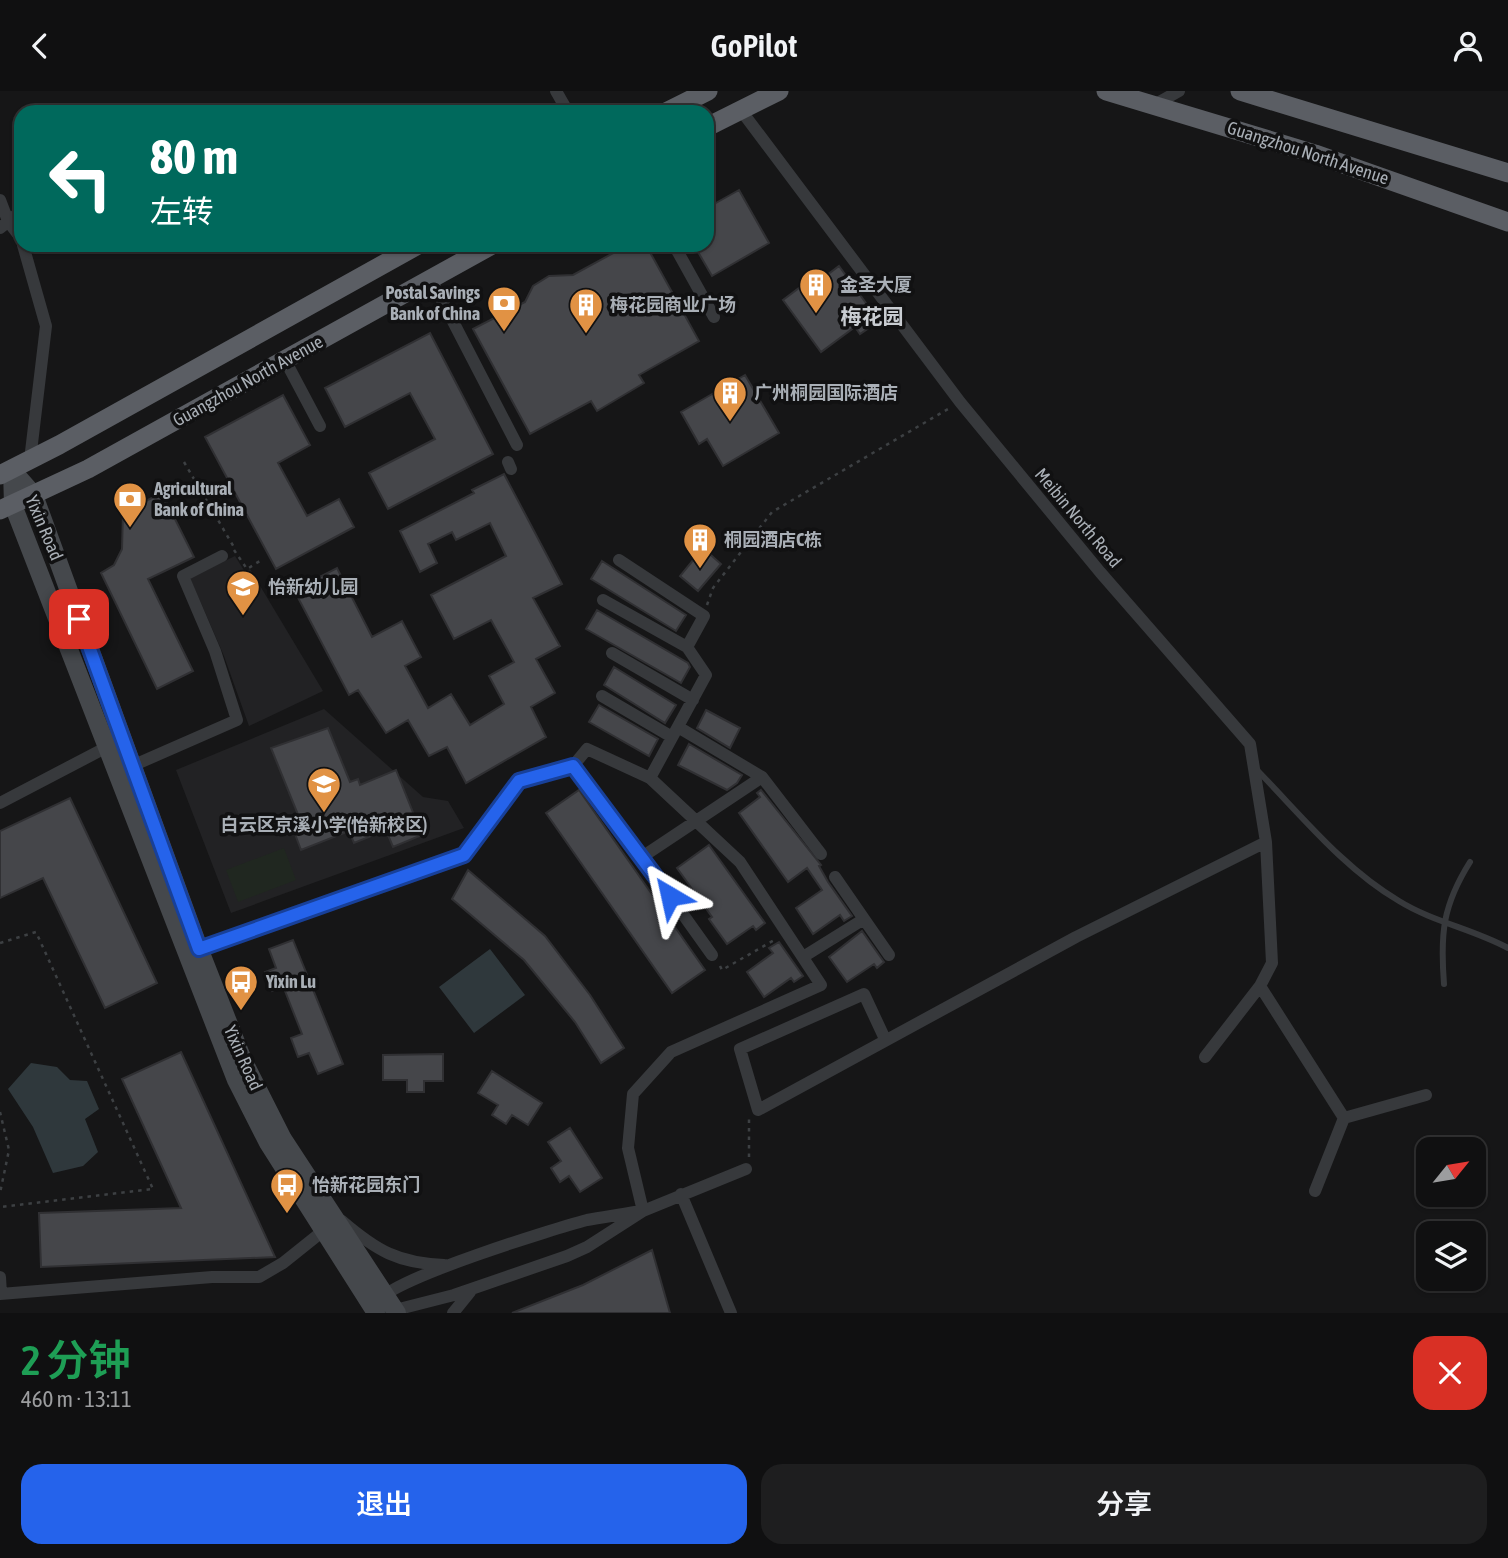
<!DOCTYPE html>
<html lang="zh">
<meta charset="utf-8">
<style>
body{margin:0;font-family:"Asap Condensed","Noto Sans SC",sans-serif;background:#1e1e1f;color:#f1f3f6;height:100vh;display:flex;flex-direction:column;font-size:26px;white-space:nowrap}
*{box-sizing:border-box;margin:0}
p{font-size:23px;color:#9c9d9f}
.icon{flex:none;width:38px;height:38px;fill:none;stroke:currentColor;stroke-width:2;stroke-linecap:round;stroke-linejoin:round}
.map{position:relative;height:1222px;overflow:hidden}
.sheet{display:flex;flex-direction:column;background:#101011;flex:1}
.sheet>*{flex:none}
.hud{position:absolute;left:14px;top:14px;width:700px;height:147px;border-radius:21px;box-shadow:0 2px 5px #0004,0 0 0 2px #303031;background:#00695c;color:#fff;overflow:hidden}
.needle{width:46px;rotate:60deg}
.fabs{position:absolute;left:1416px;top:1046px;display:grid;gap:14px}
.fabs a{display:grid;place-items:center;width:70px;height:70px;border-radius:14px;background:#101011;box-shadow:0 2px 5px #0004,0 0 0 2px #303031;font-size:35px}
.pin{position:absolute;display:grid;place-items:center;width:60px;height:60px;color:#fff;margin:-30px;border-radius:14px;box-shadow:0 4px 10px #0006}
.me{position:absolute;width:77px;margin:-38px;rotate:324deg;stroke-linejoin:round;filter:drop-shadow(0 0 5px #0008)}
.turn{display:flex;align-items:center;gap:24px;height:147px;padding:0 21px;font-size:32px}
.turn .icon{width:91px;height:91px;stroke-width:2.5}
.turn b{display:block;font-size:49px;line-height:60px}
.round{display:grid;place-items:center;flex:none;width:74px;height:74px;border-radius:21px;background:#1e1e1f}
.headline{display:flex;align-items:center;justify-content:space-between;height:119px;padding:0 21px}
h1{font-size:42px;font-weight:600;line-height:52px;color:#1e9e55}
.primary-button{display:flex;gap:14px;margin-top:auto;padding:14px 21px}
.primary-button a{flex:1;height:80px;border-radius:21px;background:#2563eb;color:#fff;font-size:28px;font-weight:600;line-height:80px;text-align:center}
.primary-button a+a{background:#1e1e1f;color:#f1f3f6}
header{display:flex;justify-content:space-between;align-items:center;height:91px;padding:0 21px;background:#101011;font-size:32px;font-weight:600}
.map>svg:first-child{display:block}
</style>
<header><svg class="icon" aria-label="back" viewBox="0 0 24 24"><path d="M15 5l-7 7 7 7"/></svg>GoPilot<svg class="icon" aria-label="person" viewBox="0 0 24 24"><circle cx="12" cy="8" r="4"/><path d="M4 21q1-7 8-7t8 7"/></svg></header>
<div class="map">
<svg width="1508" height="1222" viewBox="0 0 1508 1222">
<rect width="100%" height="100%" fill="#161617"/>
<path fill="#222224" d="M235 465 245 481 250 478 323 600 249 635 224 565 190 487Z
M324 618 423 706 448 710 464 737 231 822 176 679Z"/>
<path fill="#202720" d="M284 757 296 789 238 811 226 779Z"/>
<path fill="#2f383c" d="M490 858 525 904 474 942 439 896Z
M31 972 57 976 70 989 87 990 99 1018 85 1028 98 1061 83 1075 53 1082 33 1036 8 998Z"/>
<path fill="#45464a" stroke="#303033" stroke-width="2" d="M739 99 769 152 712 185 694 154H707V117Z
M628 154H646L699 250 639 284 644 292 597 320 591 310 530 343 473 238 525 211 533 195 549 185 573 184Z
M839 175 879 230 860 243 855 236 821 261 783 209 811 188 815 193Z
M430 242 493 363 388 418 369 382 435 348 410 302 345 336 325 297Z
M745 284 779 342 723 375 707 348 699 353 681 321Z
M283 304 310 354 278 372 307 425 339 408 354 436 276 478 205 346Z
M504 383 562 493 533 507 560 555 536 568 555 602 531 616 546 646 466 692 447 656 429 665 408 629 386 642 358 599 349 604 294 499 337 477 372 546 402 530 421 566 405 575 428 617 451 603 470 634 504 613 489 585 514 571 491 529 454 548 431 504 506 465 490 432 456 449 452 441 428 453 437 472 420 481 400 440 474 402 472 399Z
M162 402 194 466 148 488 193 580 157 598 101 482 114 474 122 458 123 421Z
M703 457 721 473 698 500 680 485Z
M602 470 686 524 676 540 591 488Z
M597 519 688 572 690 576 681 592 586 538Z
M614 576 676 614 665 632 604 594Z
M599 614 658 648 649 665 589 631Z
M706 619 740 637 730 657 697 637Z
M328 637 350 691 358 688 360 694 396 679 422 744 393 756 386 739 354 752 349 740 301 759 292 735 301 731 271 657Z
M689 653 742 684 737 692 727 699 678 674Z
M579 699 705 879 672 902 546 722Z
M761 699 821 774 819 775 828 791 852 825 844 830 840 824 813 843 796 817 822 799 807 777 788 791 739 722 760 706 757 702Z
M70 707 157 892 105 917 43 787 0 807V740Z
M709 754 765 832 756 839 753 835 727 853 709 828 712 826 677 777Z
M468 779 545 845 590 904 624 957 601 972 575 931 524 869 452 808Z
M862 840 884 871 877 877 874 873 847 891 829 866Z
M293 849 343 973 318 983 309 962 298 966 291 947 302 943 283 895 272 900 265 881 276 877 269 858Z
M779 851 803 885 794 891 791 887 764 906 747 881 773 862 769 857Z
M181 961 275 1166 41 1176 39 1122 181 1117 122 988Z
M443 963V990H424V1001H407V989H383V964Z
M492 980 542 1012 528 1034 512 1024 506 1033 492 1024 498 1014 478 1002Z
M570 1037 602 1087 580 1101 569 1085 560 1091 551 1077 561 1070 548 1051Z
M652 1159 670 1222H512L583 1194Z"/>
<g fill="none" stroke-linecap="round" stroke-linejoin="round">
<path stroke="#3d4043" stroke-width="2.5" stroke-dasharray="3.5 5" stroke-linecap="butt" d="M184 371 235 458
M234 459 247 478 263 468
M707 514 713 497 772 421 948 318
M0 852 36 841 153 1098 0 1116
M720 875 722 879 776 848
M0 1021 9 1059 0 1102
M749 1066V1028"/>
<path stroke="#37393c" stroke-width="6" d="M1256 678C1301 724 1343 777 1399 810 1433 831 1473 838 1508 857
M1444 893C1440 842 1443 814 1470 771"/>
<path stroke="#37393c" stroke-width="12" d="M556 0 568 21
M1154 14 1179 0
M740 18 960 311 1100 481 1250 653 1266 751 1272 872 1260 895 1205 966
M0 109 8 130 21 147
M0 137 21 120
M23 154 46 235 30 369
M674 154 714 226
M431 188 517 354
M285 269 320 335
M508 371 511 378
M619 469 704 525 687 556 706 584 650 687
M603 509 687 556
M612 562 693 609
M602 605 672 646
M132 675 237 629 215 560 183 485 222 465
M573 675 642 766 762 686 678 636
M762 686 821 763
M0 712 107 656
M642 766 712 864
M864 828 889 864
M192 860 464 764 519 690 573 675 587 658 650 687 740 771 821 894 671 961 633 1003 628 1057 643 1120
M803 866 864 828 835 786
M1260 895 1344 1027
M885 948 864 903 740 958 758 1019 1076 846 1266 751
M1344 1027 1426 1004
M1315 1100 1344 1027
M681 1103 731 1222
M342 1130C377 1160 398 1172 444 1174
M0 1186 1 1203
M0 1203 212 1186H259L283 1172 323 1140
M380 1209C392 1188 556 1137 587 1129 603 1126 619 1124 635 1121
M374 1220 395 1219 454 1204 567 1165 587 1156 643 1120 746 1078
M453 1222 470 1201"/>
<path stroke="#45484c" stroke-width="18" d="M12 379 34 404 199 857 243 969 283 1048 397 1222
M12 379 13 414 236 989 268 1052 376 1222"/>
<path stroke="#5b5e64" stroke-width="19" d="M1106 0 1315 63 1508 131
M1240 0 1508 82
M666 21 708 0
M707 36 779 0
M0 384 59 354 418 154
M0 419 88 378 492 154"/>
</g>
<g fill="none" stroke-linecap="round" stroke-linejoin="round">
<g stroke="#184099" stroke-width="18">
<path id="route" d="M79 528 199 858 464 764 519 690 573 675 670 805"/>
</g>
<use href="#route" stroke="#2563eb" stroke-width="12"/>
</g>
<defs>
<g id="building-pin" transform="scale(1.75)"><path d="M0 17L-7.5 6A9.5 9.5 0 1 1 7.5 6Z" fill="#e19244" stroke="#111112"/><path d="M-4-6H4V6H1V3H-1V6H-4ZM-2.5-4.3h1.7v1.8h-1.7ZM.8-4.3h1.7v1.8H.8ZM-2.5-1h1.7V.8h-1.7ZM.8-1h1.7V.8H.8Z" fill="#fff"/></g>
<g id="bank-pin" transform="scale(1.75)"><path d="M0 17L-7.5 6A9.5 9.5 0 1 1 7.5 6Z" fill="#e19244" stroke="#111112"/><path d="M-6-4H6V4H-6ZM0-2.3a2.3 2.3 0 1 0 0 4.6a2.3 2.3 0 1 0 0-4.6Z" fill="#fff"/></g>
<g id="school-pin" transform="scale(1.75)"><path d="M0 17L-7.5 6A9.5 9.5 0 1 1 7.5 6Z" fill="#e19244" stroke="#111112"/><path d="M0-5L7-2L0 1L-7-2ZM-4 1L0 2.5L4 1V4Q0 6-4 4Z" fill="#fff"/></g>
<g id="bus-pin" transform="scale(1.75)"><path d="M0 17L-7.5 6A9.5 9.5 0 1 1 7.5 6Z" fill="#e19244" stroke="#111112"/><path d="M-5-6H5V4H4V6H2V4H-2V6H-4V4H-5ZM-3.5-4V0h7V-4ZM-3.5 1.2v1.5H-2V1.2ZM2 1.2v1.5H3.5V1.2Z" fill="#fff"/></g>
</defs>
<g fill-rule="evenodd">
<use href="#building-pin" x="816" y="194"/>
<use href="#bank-pin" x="504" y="212"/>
<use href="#building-pin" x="586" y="214"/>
<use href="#building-pin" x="730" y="302"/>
<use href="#bank-pin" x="130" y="408"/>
<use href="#building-pin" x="700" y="449"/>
<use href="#school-pin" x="243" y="496"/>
<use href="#school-pin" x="324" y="693"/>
<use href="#bus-pin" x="241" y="891"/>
<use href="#bus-pin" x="287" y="1094"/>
</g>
<g text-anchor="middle" stroke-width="7" stroke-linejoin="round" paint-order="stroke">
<g font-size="18" fill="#a9afb6" stroke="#111112">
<text transform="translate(1308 62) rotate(18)" y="6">Guangzhou North Avenue</text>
<text transform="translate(248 290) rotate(-29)" y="6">Guangzhou North Avenue</text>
<text transform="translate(1078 427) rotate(50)" y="6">Meibin North Road</text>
<text transform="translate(44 437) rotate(67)" y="6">Yixin Road</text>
<text transform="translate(243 967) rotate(66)" y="6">Yixin Road</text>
</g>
<g font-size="18" font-weight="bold" fill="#a9afb6" stroke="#111112" text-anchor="start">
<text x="840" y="200">金圣大厦</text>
<text x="480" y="208" text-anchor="end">Postal Savings<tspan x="480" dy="21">Bank of China</tspan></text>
<text x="610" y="220">梅花园商业广场</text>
<text x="754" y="308">广州桐园国际酒店</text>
<text x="154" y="404">Agricultural<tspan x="154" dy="21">Bank of China</tspan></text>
<text x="724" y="455">桐园酒店C栋</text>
<text x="268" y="502">怡新幼儿园</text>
<text x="324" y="740" text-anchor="middle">白云区京溪小学(怡新校区)</text>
<text x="266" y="897">Yixin Lu</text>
<text x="312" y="1100">怡新花园东门</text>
</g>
<g font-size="21" font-weight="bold" fill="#c9cdd2" stroke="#111112">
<text x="872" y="233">梅花园</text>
</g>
</g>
</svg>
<div class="fabs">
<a><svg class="needle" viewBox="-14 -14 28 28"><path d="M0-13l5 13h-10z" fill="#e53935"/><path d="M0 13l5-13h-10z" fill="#9c9d9f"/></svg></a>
<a><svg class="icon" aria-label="layers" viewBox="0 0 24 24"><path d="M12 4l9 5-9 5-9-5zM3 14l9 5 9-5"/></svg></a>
</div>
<div class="pin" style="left:79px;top:528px;background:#d93025"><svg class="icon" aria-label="arrive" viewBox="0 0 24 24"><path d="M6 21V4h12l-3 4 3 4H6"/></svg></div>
<svg class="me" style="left:670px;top:805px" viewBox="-20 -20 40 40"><path d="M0-17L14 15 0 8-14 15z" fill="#2563eb" stroke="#fff" stroke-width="4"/></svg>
<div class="hud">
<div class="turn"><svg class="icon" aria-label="left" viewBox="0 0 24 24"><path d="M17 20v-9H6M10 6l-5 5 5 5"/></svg><div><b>80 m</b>左转</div></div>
</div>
</div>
<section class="sheet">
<div class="headline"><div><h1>2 分钟</h1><p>460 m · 13:11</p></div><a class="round" style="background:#d93025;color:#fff"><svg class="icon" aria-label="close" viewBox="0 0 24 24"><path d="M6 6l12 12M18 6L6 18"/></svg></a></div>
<div class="primary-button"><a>退出</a><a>分享</a></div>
</section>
